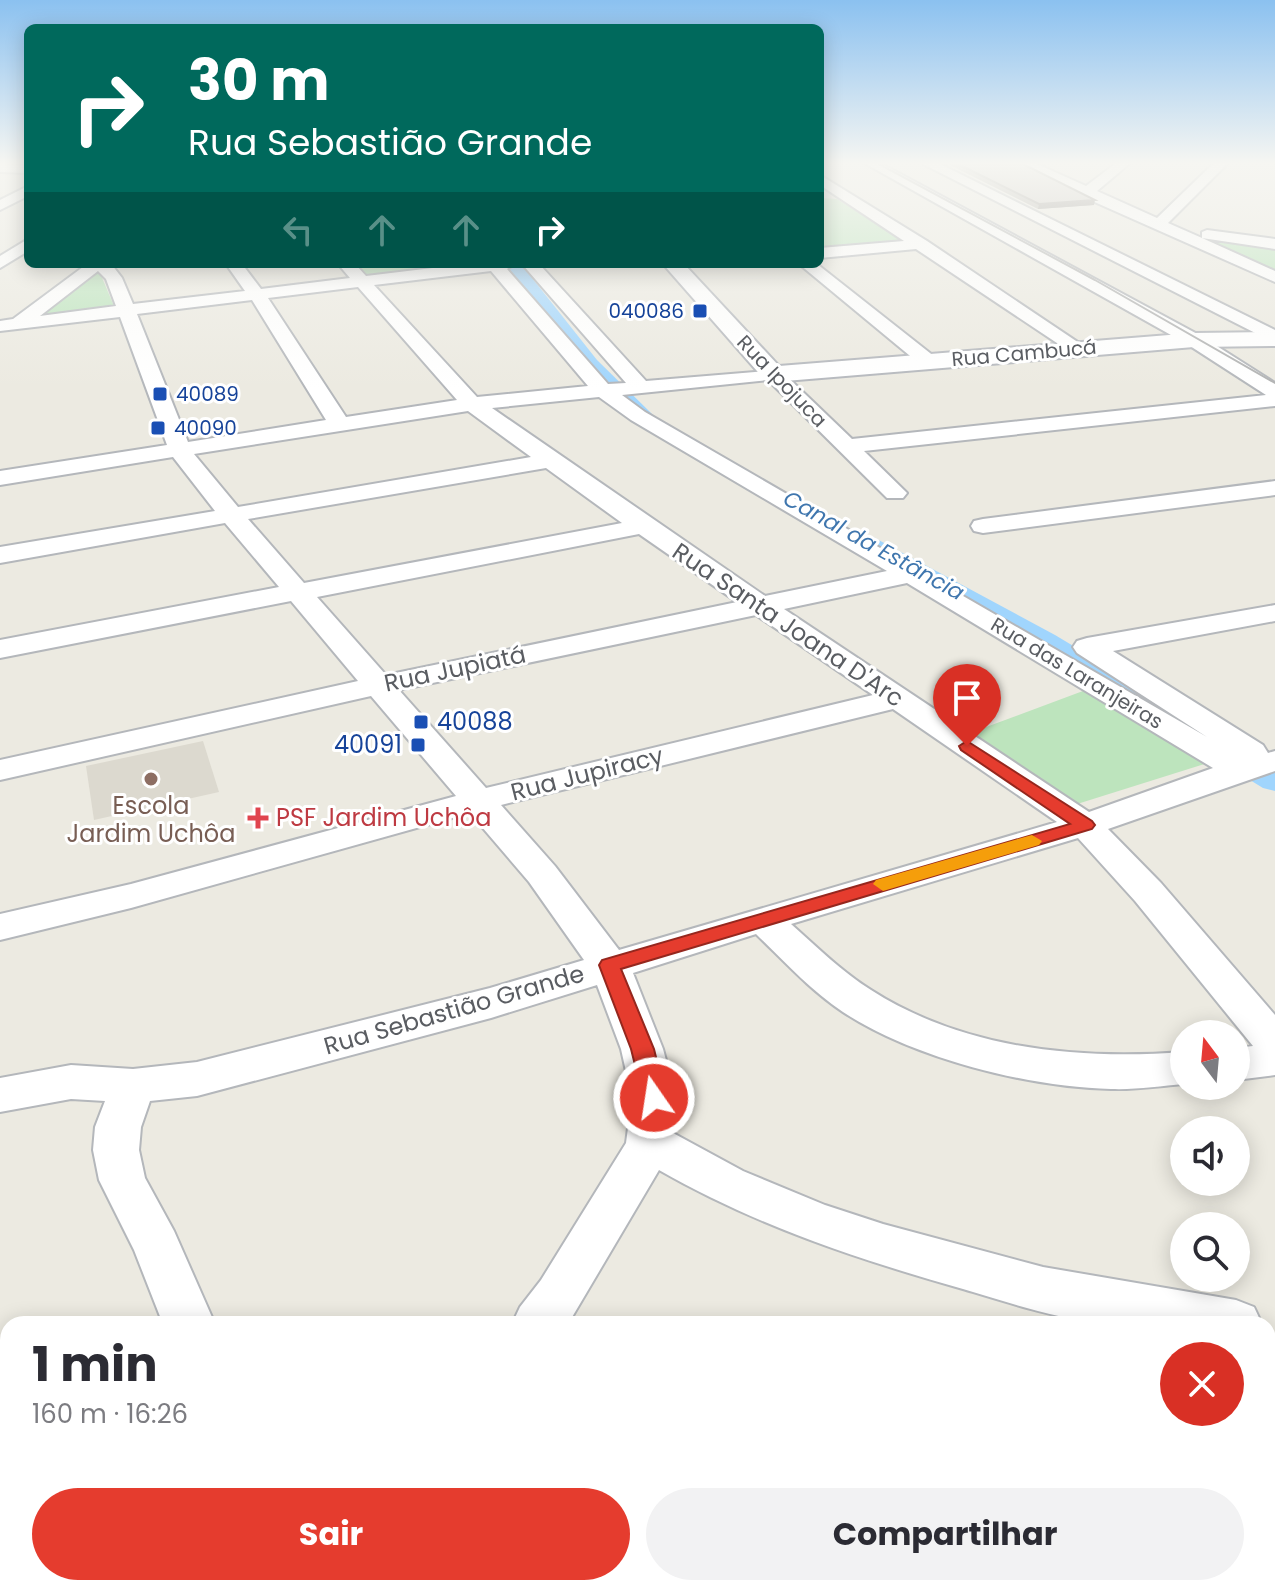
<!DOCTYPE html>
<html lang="pt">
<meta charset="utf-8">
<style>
body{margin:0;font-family:Poppins,sans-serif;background:#f2f2f3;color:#2b2b33;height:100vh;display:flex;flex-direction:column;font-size:30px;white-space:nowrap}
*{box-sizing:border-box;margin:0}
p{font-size:26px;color:#7c7c81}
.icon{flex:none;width:44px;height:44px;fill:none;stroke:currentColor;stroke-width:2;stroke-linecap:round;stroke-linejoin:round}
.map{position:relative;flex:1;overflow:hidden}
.details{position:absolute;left:0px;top:1316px;width:1276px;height:280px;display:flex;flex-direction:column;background:#fff;border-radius:24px 24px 0 0;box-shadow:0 4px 20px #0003}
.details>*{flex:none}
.guide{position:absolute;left:24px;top:24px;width:800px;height:244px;border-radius:12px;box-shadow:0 4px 20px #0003;background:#00695c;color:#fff;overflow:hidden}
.needle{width:52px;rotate:344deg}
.buttons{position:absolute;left:1170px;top:1020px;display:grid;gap:16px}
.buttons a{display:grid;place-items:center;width:80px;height:80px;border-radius:50%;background:#fff;box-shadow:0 4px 20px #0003;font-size:40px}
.pin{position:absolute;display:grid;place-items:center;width:68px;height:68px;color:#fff;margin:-82px -34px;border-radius:50% 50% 50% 0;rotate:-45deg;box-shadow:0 0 8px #0007}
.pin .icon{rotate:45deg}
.me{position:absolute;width:88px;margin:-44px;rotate:347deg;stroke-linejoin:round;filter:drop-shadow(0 0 6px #0008)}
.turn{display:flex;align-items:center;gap:28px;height:168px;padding:0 32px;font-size:36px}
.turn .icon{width:104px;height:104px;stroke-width:2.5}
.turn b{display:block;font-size:56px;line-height:68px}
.lanes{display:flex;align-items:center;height:76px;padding:0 32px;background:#0003;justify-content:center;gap:40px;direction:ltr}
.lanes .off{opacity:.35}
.round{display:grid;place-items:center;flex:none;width:84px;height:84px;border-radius:42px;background:#f2f2f3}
.overview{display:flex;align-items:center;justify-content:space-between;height:136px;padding:0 32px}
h1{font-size:48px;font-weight:700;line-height:60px}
.primary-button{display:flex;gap:16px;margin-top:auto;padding:16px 32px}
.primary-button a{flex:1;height:92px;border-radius:48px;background:#e53c2e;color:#fff;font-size:32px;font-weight:700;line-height:92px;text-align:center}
.primary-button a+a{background:#f2f2f3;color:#2b2b33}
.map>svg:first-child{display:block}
</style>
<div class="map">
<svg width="1275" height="1596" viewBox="0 0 1275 1596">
<rect width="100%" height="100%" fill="#eceae1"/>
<path fill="#dcd9cf" d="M203 741 219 792 94 820 86 766Z"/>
<path fill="#bde4bd" d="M820 198 837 199 906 243 820 251Z
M1208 237 1275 246V273L1199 239Z
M355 264H469L368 275 363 274Z
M93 272 100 273 114 306 35 319Z
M1091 688 1214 761 1074 805 970 733Z"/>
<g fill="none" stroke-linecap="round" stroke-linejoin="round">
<path fill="#a0d5fd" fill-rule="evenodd" d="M505 264H521L597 360 649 411 653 415 649 419H635L583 368Z
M873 537 1055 635 1167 702 1172 709 1167 716 1156 718 1145 716 1035 647 864 550 860 545 864 540Z
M1225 741 1236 744 1275 767V791L1263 788 1214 758 1209 751 1214 744Z"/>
<g stroke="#b4b7bb" stroke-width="4">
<path id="street" d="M0 164 28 165V173L0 172Z
M866 164H882L1201 336 1275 383V406L864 451 907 493 903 498H887L768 380 622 395 645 412 1207 737 1077 653 1073 647 1077 641 1087 638 1275 605V621L1113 651 1263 745 1268 753 1275 751V771L1108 829 1161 883 1275 1015V1075L1236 1080V1048L1253 1046 1135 901 1078 838 791 924C817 947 842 972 871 990 963 1049 1078 1060 1184 1052V1084C1160 1086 1135 1090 1111 1089 1027 1087 913 1058 843 1012 810 990 784 961 756 934L633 973 663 1049 676 1098 673 1133 743 1171 825 1205 883 1224 1043 1267 1236 1300 1254 1307 1262 1324C1210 1324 1155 1329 1104 1324 1056 1318 1009 1303 963 1289 857 1259 755 1225 659 1170L568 1324H512L520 1307 541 1280 626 1143 632 1098 621 1049 597 985 491 1018 197 1096 150 1101 141 1127 139 1150 145 1178 174 1231 215 1324H163L134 1250 99 1180 93 1150 95 1127 105 1101 71 1099 0 1112V1078L71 1065 133 1069 197 1062 490 988 584 960 529 882 470 813 131 908 0 940V914L131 884 456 796 371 696 0 780V760L358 681 291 601 0 658V640L279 587 225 523 0 563V547L215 511 173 457 0 485V471L167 445 120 317 0 331V321L13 319 87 264 112 265 122 278 133 304 245 291 226 264H242L261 289 350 278 338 264H355L366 276 466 264H514L507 269 608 384 626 383 522 264H539L646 381 780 370 852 439 1266 395 1187 344ZM98 271 106 279 116 306 40 316ZM491 271 588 386 477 397 374 285ZM358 287 457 400 346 417 268 298ZM252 300 326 420 188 442 137 314ZM599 397 631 420 887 571 765 596 492 408ZM468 411 531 457 238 507 194 454ZM546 468 622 523 304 583 248 519ZM639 534 737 602 386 675 317 597ZM907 583 1213 768 1089 812 784 609ZM756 615 873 695 486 788 399 690ZM893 709 1057 822 619 950 555 866 501 805Z
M923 164H940L1275 330V343Z
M1020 164H1037L1086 186 1115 164H1129L1097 191 1157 218 1213 164H1227L1168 223 1202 238V232L1207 230 1275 239V249L1202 238 1275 271V282L1081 196Z
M820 175 927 241 1088 349 1079 355 1072 353 916 249 820 258V248L904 241 820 185Z
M28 186V196L0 210V200Z
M28 239V251L0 268V256Z
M799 264H817L935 357 938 361 935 365H921Z
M1275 481V495L983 533 974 531 971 526 974 521 983 519Z
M1268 1361 1275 1364V1426L1268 1423Z
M8 1409V1463L0 1466V1412Z
M259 1588H371L368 1596H262Z
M590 1588H659L662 1596H593Z
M747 1588H833L836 1596H750Z"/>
</g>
<g stroke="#b5b8bd" stroke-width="4">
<path id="secondary" d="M663 264H684L779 366 1194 333 1275 332V346L1194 347 773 382 764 379Z"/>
</g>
<use href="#street" fill="#fff" fill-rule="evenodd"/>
<use href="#secondary" fill="#fff" fill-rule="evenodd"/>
<path stroke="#b2b3b3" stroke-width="2" d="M879 164 1095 280 1275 383"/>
</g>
<path fill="#aca9a3" d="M948 164H1023L1094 205 1038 209Z"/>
<path fill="#8c8985" d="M1095 200 1094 205 1038 209 1039 204Z"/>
<path fill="#c8c4be" stroke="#8c8985" stroke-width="2" d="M958 164H1023L1095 200 1039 204Z"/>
<linearGradient id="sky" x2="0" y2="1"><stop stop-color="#8bc1f0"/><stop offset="0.42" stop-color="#f6f6f2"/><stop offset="1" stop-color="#f6f6f2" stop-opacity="0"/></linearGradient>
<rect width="1275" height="388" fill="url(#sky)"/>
<path fill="#e53c2e" stroke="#95271e" stroke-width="2" d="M967 741 1092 821 1095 825 1092 829 621 969 654 1049 666 1098 662 1105 654 1107 645 1105 631 1049 599 965 602 960 1070 824 961 750 959 746Z"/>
<path fill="#f59e0b" d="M1032 835 1042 841 1039 845 883 891 873 884 876 880Z"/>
<g fill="#1a4fb4" stroke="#fff" stroke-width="3">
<rect x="692" y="303" width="16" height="16" rx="4"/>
<rect x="152" y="386" width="16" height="16" rx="4"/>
<rect x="150" y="420" width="16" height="16" rx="4"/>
<rect x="413" y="714" width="16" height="16" rx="4"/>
<rect x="410" y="737" width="16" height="16" rx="4"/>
</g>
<circle fill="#8d6e63" stroke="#fff" stroke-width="3" cx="151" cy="779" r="8"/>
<path fill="#e0444e" stroke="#fff" stroke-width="3" d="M254 806h8v8h8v8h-8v8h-8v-8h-8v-8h8z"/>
<g text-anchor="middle" stroke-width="6" stroke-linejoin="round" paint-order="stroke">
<g font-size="20" fill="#164399" stroke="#fff" text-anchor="start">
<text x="684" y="318" text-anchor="end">040086</text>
<text x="176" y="401">40089</text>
<text x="174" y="435">40090</text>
</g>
<g font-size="20" fill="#5a5d62" stroke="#fff">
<text transform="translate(1024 353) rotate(-5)" y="7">Rua Cambucá</text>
<text transform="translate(782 381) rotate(46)" y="7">Rua Ipojuca</text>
<text transform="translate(1077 673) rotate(31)" y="7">Rua das Laranjeiras</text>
</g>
<g font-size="22" font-style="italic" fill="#3f76ae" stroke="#fff">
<text transform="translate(874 545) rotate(29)" y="8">Canal da Estância</text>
</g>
<g font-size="24" fill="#5a5d62" stroke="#fff">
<text transform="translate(788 625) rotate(34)" y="8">Rua Santa Joana D'Arc</text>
<text transform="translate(455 669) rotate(-12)" y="8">Rua Jupiatá</text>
<text transform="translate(587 774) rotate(-14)" y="8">Rua Jupiracy</text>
<text transform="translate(454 1010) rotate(-16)" y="8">Rua Sebastião Grande</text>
</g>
<g font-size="24" fill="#164399" stroke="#fff" text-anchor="start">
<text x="437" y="730">40088</text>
<text x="402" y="753" text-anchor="end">40091</text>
</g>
<g font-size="24" fill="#785e54" stroke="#fff">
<text x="151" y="814">Escola<tspan x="151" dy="28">Jardim Uchôa</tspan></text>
</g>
<g font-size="24" fill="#be3a42" stroke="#fff" text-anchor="start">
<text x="276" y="826">PSF Jardim Uchôa</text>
</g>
</g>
</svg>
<div class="buttons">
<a><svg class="needle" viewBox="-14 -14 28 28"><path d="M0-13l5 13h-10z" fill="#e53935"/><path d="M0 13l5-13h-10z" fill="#7c7c81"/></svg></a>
<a><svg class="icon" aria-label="sound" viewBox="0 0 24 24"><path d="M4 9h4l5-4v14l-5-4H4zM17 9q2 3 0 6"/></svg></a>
<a><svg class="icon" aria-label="search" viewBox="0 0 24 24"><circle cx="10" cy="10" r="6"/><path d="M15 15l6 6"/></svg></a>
</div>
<div class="pin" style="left:967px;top:746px;background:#d93025"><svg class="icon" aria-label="arrive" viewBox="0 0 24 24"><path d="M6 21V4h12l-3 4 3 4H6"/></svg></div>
<svg class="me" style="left:654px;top:1098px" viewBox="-20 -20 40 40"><circle r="17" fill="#e53c2e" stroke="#fff" stroke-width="3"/><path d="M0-11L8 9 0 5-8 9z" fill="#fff"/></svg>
<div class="guide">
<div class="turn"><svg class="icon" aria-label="right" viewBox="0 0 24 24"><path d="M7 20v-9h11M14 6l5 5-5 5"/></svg><div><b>30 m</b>Rua Sebastião Grande</div></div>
<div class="lanes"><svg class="icon off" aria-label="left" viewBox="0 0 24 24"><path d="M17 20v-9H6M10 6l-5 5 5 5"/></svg><svg class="icon off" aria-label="ahead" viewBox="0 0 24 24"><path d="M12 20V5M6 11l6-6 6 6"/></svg><svg class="icon off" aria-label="ahead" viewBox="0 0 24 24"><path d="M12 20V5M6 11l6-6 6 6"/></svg><svg class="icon" aria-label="right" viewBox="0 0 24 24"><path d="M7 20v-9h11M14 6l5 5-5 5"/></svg></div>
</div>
<section class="details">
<div class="overview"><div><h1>1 min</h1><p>160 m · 16:26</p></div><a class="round" style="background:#d93025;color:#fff"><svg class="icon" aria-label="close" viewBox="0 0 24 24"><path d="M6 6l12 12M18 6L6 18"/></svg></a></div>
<div class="primary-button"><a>Sair</a><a>Compartilhar</a></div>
</section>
</div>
